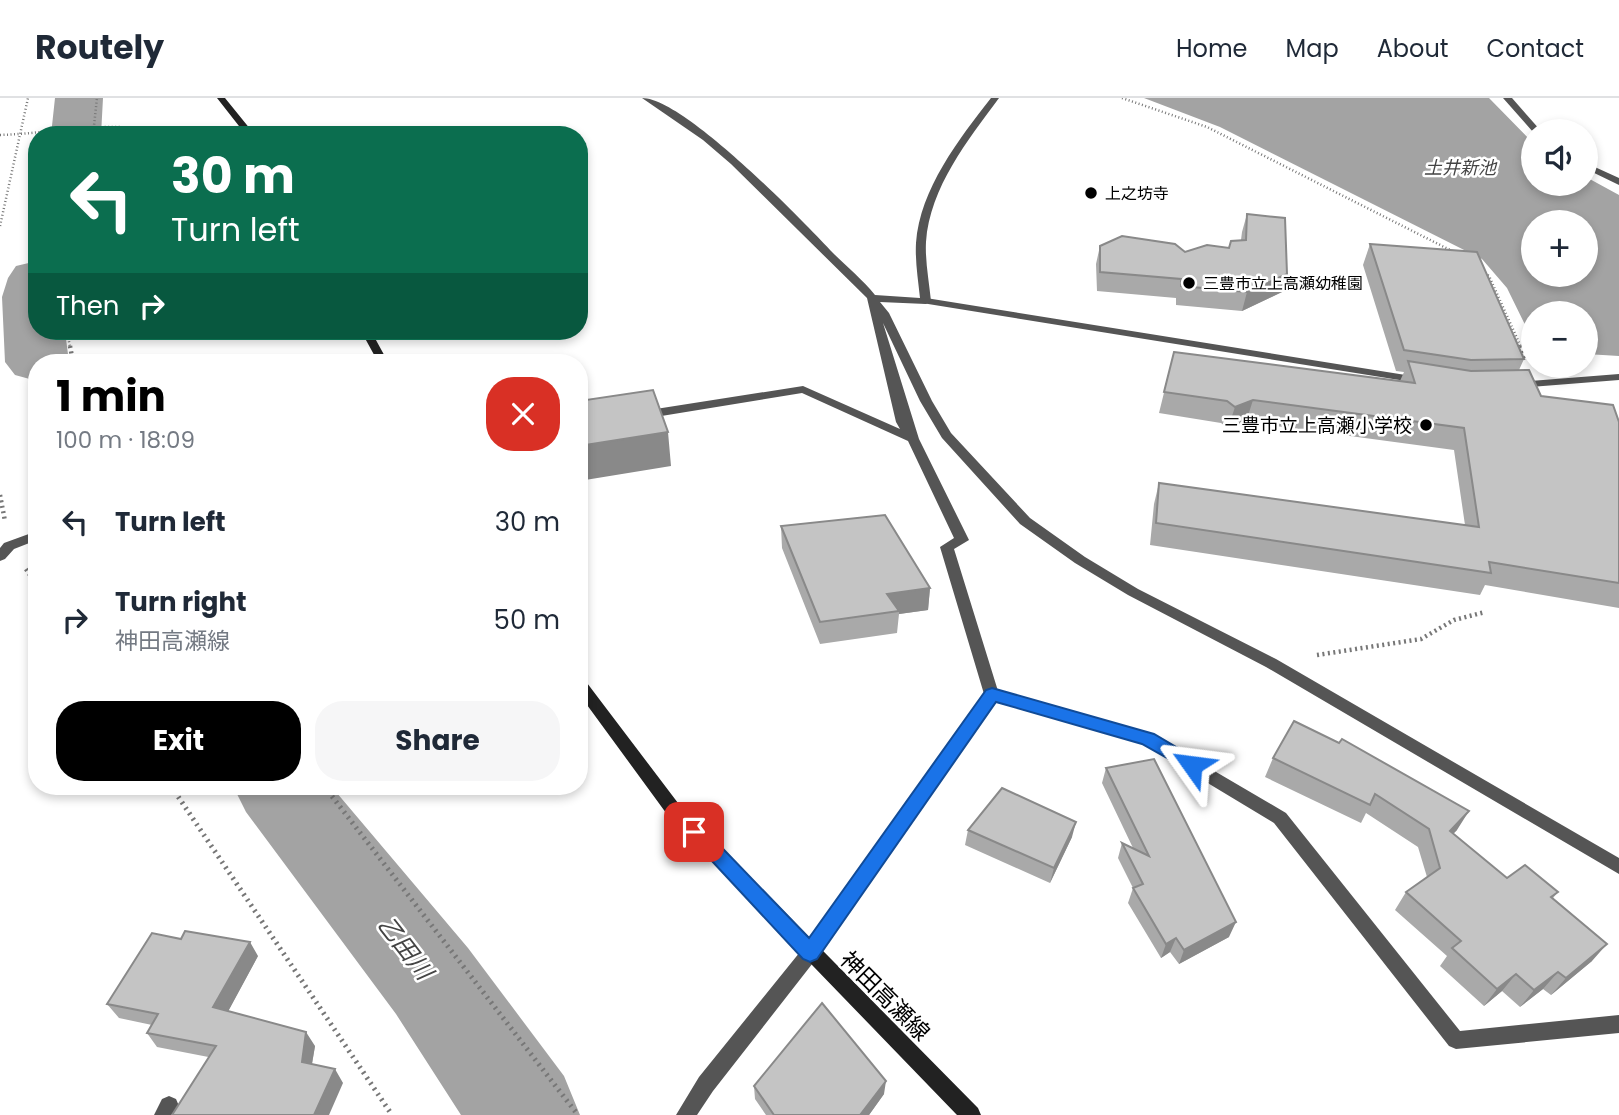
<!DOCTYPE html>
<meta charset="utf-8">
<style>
body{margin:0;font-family:Poppins,"Noto Sans JP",sans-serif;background:#f6f6f7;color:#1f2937;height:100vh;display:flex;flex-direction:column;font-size:26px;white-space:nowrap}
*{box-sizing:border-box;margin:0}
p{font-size:23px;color:#747a83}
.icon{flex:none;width:38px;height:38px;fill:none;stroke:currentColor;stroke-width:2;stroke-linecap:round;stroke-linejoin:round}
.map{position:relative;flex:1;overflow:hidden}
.details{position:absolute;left:28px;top:256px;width:560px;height:441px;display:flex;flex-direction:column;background:#fff;border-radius:28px;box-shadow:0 4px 10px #0003}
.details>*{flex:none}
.banner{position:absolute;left:28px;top:28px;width:560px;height:214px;border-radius:28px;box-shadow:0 4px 10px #0003;background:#0b6e4f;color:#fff;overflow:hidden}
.controls{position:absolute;left:1521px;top:21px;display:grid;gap:14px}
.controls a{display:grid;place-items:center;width:77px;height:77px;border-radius:50%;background:#fff;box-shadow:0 4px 10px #0003;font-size:35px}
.pin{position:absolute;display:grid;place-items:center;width:60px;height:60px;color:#fff;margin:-30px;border-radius:14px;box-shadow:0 4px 10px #0006}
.me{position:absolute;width:77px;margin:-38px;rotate:301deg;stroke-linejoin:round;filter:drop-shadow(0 0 5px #0008)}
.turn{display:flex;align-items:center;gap:24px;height:147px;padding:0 28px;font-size:32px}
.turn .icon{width:91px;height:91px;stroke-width:2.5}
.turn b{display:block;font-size:49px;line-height:60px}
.then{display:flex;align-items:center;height:66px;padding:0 28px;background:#0003;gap:14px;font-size:26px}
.round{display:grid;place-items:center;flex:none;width:74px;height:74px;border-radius:28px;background:#f6f6f7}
.headline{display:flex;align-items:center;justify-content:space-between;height:119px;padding:0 28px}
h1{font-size:42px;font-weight:700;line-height:52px;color:#000}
.primary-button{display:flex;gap:14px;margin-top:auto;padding:14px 28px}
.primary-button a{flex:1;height:80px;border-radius:28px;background:#000;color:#fff;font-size:28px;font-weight:700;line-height:80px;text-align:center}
.primary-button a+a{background:#f6f6f7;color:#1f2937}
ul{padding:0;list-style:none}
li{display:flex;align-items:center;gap:21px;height:98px;padding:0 28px}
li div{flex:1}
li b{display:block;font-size:26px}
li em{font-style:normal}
header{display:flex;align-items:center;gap:42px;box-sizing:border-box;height:98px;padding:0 35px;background:#fff;border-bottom:2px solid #e0e1e3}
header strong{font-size:33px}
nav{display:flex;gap:38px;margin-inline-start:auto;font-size:24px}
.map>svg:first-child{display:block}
</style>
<header>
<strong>Routely</strong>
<nav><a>Home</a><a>Map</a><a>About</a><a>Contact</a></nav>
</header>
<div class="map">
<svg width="1619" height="1017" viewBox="0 0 1619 1017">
<rect width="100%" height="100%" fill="#fff"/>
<path fill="#a3a3a3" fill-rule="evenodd" d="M1144 0H1489L1533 45V86H1586V79L1619 97V258L1586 256V215H1533V243L1507 190 1482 161 1220 29ZM1533 124H1586V177H1533Z"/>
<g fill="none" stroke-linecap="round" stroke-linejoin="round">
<path fill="#a3a3a3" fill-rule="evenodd" d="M55 0H103L101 37H51Z
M37 163V233H65L69 264H37V283L15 277 5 264 2 199 8 180 16 168Z
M233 688H331L468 850 564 978 580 1017H461L396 916 246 714Z"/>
<path stroke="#777" stroke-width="2.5" stroke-dasharray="1 2.5" stroke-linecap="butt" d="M1122 0 1207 29 1454 154
M0 37C59 35 115 20 174 37
M93 37 97 0
M0 128 28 0
M1485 175 1489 178 1521 249
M67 233 70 249"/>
<path stroke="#777" stroke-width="4.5" stroke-dasharray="2 3.5" stroke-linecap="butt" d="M70 248 73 264
M1520 248 1526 261
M0 397 5 423
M26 471 37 488
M1317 557 1421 541 1454 522 1485 514"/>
<path stroke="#777" stroke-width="5" stroke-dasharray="2 4.5" stroke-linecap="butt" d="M171 688 392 1017
M324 688 578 1017"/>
<path fill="#555" fill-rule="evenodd" d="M926 200 1418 279 1424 282 1418 285 922 205 921 203Z
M1619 276V282L1519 290 1513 287 1519 284Z"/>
<path fill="#555" fill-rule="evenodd" d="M642 0C684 0 801 121 833 155 847 169 863 182 875 197L920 200C918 181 915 163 916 145 920 91 959 41 991 0H999C968 42 930 89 926 144 925 163 929 183 931 203L926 206 880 204 889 215 932 303 951 335 1030 420 1085 459 1138 491 1276 561 1619 760V776L1266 569 1128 497 1075 465 1020 426 942 340 920 303 883 225 919 341 969 442 954 451 998 593 1153 637 1286 715 1460 933 1619 917V935L1456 951 1449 948 1274 725 1143 646 995 604 816 861 713 993 697 1017H676L699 979 804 849 984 596 940 449 954 440 908 343 802 295 643 321 637 317 643 313 803 288 900 331 896 324 867 200 731 66 703 42Z
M1503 0H1512L1541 33 1533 34Z
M1586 65 1619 80V87L1586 71Z
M37 433V442L14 451 5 461 0 463V450L4 445Z
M169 998 176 1001 179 1008 175 1017H154L162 1001Z"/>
<path fill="#222" fill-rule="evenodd" d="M217 0H225L255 37H246Z
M361 233H371L388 264H378Z
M579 580 584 581 681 709 978 1010 981 1017H957L669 719 579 596Z"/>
</g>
<path fill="#a9a9a9" d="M1247 116 1287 176 1282 194 1242 213 1176 207V200L1097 193 1096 166 1100 148 1185 154 1229 150 1241 142 1242 134Z
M1370 146 1524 261 1519 272 1541 298 1619 324V510L1485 487 1480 497 1150 447 1154 406 1159 385 1465 427 1454 352 1246 324 1228 330 1221 325 1159 315 1174 254 1400 283 1404 274 1396 273 1363 167Z
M781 428 930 490 928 512 899 516 897 535 820 546 782 450Z
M1294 623 1457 732 1453 736 1507 780 1558 794 1553 800 1592 863 1551 897 1543 891 1520 909 1502 893 1484 908 1440 868 1447 858 1395 812 1406 794 1427 779 1418 749 1366 715 1361 725 1265 679 1273 660Z
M1106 670 1229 839 1179 866 1170 854 1161 860 1128 805 1133 790 1118 760 1122 745 1133 750 1102 685Z
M968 732 1072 739 1050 785 965 747Z
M258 858 228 913 315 948 312 966 343 985 157 949 147 935 152 927 119 920 107 906Z
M754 988 884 996 869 1017H766L755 1001Z"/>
<path fill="#898989" d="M1287 176 1282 194 1242 213 1247 194Z
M1253 302 1246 324 1228 330 1235 309Z
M668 334 671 368 579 383V348Z
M930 490 928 512 899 516V513L887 496Z
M1469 713 1457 732 1438 751 1450 733Z
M1076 724 1072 739 1050 785 1054 770Z
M1236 824 1229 839 1179 866 1184 852Z
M1176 840 1170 854 1161 860 1166 846Z
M250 844 258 858 223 923 213 909Z
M1607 846 1592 863 1551 897 1566 880Z
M1558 874 1543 891 1520 909 1534 892Z
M1516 876 1502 893 1484 908 1497 891Z
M306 934 315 948 310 977 302 964Z
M335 971 343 985 329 1017H314Z
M886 983 884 996 869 1017H860Z"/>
<path fill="#c4c4c4" stroke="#898989" stroke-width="2" d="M1247 116 1285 120 1287 176 1247 194 1181 188V181L1100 174V148L1122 138 1175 146 1185 154 1207 147 1229 150 1231 143 1246 142Z
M1370 146 1477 154 1524 261 1471 262 1404 252Z
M1174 254 1415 285 1408 263 1471 273 1529 272 1541 298 1613 307 1619 324V485L1489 464 1491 475 1156 425 1159 385 1479 429 1464 330 1253 302 1235 309 1227 303 1164 294Z
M653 292 668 334 579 348V303Z
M885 417 930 490 887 496 899 513 820 524 781 428Z
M1294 623 1339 645 1342 641 1469 713 1450 733 1507 780 1525 767 1558 794 1551 799 1607 846 1566 880 1558 874 1534 892 1516 876 1497 891 1452 850 1461 843 1406 794 1440 770 1429 731 1375 696 1370 707 1273 660Z
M1154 661 1236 824 1184 852 1176 840 1166 846 1133 790 1143 786 1122 745 1149 758 1106 670Z
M1002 690 1076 724 1054 770 968 732Z
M185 833 250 844 213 909 306 934 302 964 335 971 314 1017H172L216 948 147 935 158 916 107 906 152 835 181 841Z
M822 905 886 983 860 1017H774L754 988Z"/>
<path fill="#1a73e8" stroke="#114b97" stroke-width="2" d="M992 590 1154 636 1198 662 1201 667 1198 672 1192 674 1142 646 996 604 817 861 810 864 803 861 685 734 688 728 694 726 701 728 809 840 986 592Z"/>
<g fill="#000" stroke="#fff" stroke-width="2.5">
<circle cx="1091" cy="95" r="7"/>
<circle cx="1189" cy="185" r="7"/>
<circle cx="1426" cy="327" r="7"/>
</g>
<g text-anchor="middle" stroke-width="5" stroke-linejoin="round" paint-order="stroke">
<g font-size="16" fill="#000" stroke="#fff" text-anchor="start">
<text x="1105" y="101">上之坊寺</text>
<text x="1203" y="191">三豊市立上高瀬幼稚園</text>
</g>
<g font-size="18" font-style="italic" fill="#444" stroke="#fff">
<text x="1460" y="76">土井新池</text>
</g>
<g font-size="19" fill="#000" stroke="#fff" text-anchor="end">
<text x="1412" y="334">三豊市立上高瀬小学校</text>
</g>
<g font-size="23" fill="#000" stroke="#fff">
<text transform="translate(885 898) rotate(45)" y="8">神田高瀬線</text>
</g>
<g font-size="24" font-style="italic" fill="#444" stroke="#fff">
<text transform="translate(405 850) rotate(52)" y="8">乙田川</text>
</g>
</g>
</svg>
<div class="controls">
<a><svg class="icon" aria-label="sound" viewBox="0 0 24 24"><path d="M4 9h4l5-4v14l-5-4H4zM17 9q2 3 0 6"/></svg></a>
<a>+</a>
<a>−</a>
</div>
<div class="pin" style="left:694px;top:734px;background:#d93025"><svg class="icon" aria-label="arrive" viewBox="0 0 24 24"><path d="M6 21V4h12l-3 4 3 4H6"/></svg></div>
<svg class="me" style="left:1192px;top:667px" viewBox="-20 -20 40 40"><path d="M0-17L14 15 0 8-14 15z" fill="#1a73e8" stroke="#fff" stroke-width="4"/></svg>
<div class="banner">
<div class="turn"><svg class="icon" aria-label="left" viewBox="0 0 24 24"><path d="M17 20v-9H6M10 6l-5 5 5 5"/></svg><div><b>30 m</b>Turn left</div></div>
<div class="then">Then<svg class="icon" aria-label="right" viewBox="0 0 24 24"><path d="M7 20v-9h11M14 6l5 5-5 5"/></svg></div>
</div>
<section class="details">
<div class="headline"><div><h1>1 min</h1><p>100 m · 18:09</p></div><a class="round" style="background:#d93025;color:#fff"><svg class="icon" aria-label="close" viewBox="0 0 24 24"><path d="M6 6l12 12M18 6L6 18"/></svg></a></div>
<ul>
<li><svg class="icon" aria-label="left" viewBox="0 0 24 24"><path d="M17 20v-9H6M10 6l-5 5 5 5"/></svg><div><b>Turn left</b></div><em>30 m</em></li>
<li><svg class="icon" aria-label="right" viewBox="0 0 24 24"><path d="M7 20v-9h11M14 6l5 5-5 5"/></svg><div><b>Turn right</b><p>神田高瀬線</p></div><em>50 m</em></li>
</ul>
<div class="primary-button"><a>Exit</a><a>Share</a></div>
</section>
</div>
